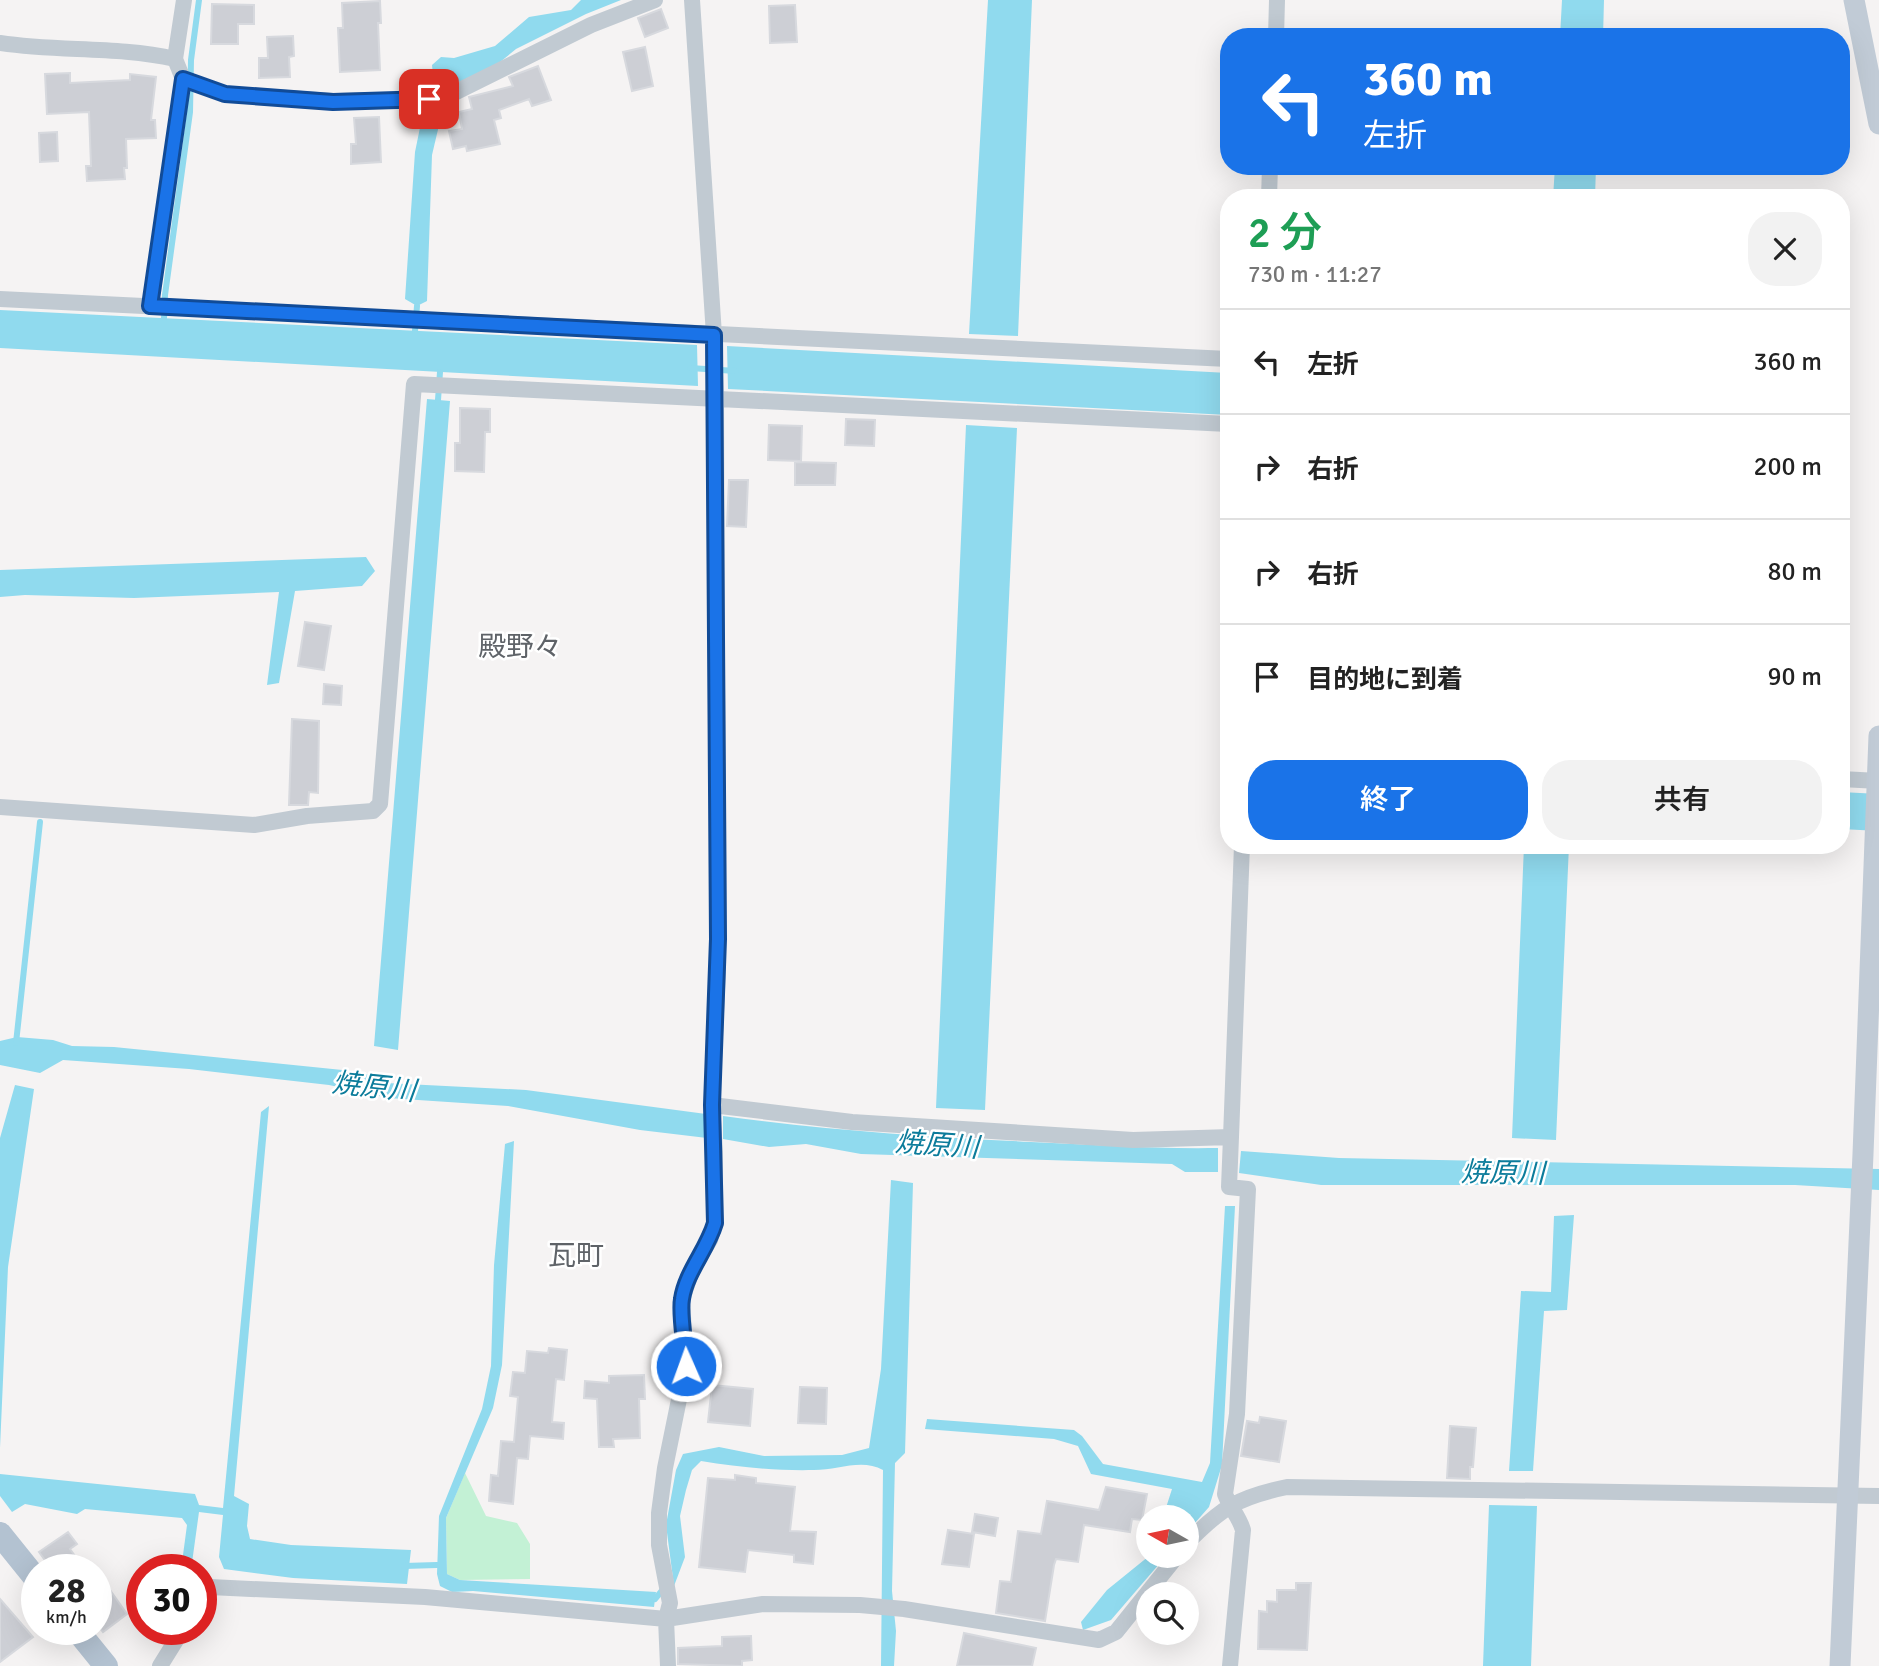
<!DOCTYPE html>
<html lang="ja">
<meta charset="utf-8">
<style>
body{margin:0;font-family:Signika,"Noto Sans JP",sans-serif;background:#f2f2f2;color:#222;height:100vh;display:flex;flex-direction:column;font-size:26px;white-space:nowrap}
*{box-sizing:border-box;margin:0}
p{font-size:23px;color:#767676}
.icon{flex:none;width:38px;height:38px;fill:none;stroke:currentColor;stroke-width:2;stroke-linecap:round;stroke-linejoin:round}
.map{position:relative;flex:1;overflow:hidden}
.panel{position:absolute;left:1220px;top:189px;width:630px;height:665px;display:flex;flex-direction:column;background:#fff;border-radius:28px;box-shadow:0 7px 28px #0002}
.panel>*{flex:none}
.banner{position:absolute;left:1220px;top:28px;width:630px;height:147px;border-radius:28px;box-shadow:0 7px 28px #0002;background:#1a73e8;color:#fff;overflow:hidden}
.needle{width:46px;rotate:279deg}
.fabs{position:absolute;left:1136px;top:1505px;display:grid;gap:14px}
.fabs a{display:grid;place-items:center;width:63px;height:63px;border-radius:50%;background:#fff;box-shadow:0 7px 28px #0002;font-size:35px}
.speed{position:absolute;left:21px;top:1554px;display:flex;gap:14px;font-size:35px;font-weight:700;text-align:center}
.speed>*{display:grid;place-content:center;width:91px;height:91px;border-radius:50%;background:#fff;box-shadow:0 7px 28px #0002;line-height:1}
.speed small{font-size:18px;font-weight:400}
.speed .limit{border:10px solid #d22;background:#fff;color:#111}
.pin{position:absolute;display:grid;place-items:center;width:60px;height:60px;color:#fff;margin:-30px;border-radius:14px;box-shadow:0 4px 10px #0006}
.me{position:absolute;width:77px;margin:-38px;rotate:358deg;stroke-linejoin:round;filter:drop-shadow(0 0 5px #0008)}
.turn{display:flex;align-items:center;gap:24px;height:147px;padding:0 28px;font-size:32px}
.turn .icon{width:91px;height:91px;stroke-width:2.5}
.turn b{display:block;font-size:49px;line-height:60px}
.round{display:grid;place-items:center;flex:none;width:74px;height:74px;border-radius:28px;background:#f2f2f2}
.overview{display:flex;align-items:center;justify-content:space-between;height:119px;padding:0 28px}
h1{font-size:42px;font-weight:600;line-height:52px;color:#1e9e55}
.button{display:flex;gap:14px;margin-top:auto;padding:14px 28px}
.button a{flex:1;height:80px;border-radius:28px;background:#1a73e8;color:#fff;font-size:28px;font-weight:600;line-height:80px;text-align:center}
.button a+a{background:#f2f2f2;color:#222}
ul{padding:0;list-style:none}
li{display:flex;align-items:center;gap:21px;height:105px;padding:0 28px;border-top:2px solid #e0e0e0}
li div{flex:1}
li b{display:block;font-size:26px}
li em{font-style:normal}
.map>svg:first-child{display:block}
</style>
<div class="map">
<svg width="1879" height="1666" viewBox="0 0 1879 1666">
<rect width="100%" height="100%" fill="#f5f3f3"/>
<path fill="#c3f1d5" d="M465 1473 486 1516 517 1523 530 1544V1579L460 1580 447 1574 446 1518Z"/>
<path fill="#90daee" d="M581 0H621L586 14 516 49 494 67 443 89 444 104 432 155 427 301 417 306 405 299 415 152 423 113 436 105 432 65 441 57 454 58 495 46 529 17 571 10Z
M988 0H1032L1018 336 969 334Z
M1562 0H1604L1603 37H1560Z
M1555 166H1596L1595 198H1553Z
M0 310 697 345 698 386 0 348Z
M727 346 1228 373V415L728 389Z
M427 399 450 401 398 1050 374 1046Z
M966 425 1017 428 985 1110 936 1108Z
M366 557 375 571 362 586 295 591 279 683 267 685 279 592 134 598 25 595 0 597V570Z
M1841 792 1879 794V831L1841 829Z
M1524 845H1569L1556 1140 1512 1138Z
M17 1037 53 1040 72 1046 114 1047 362 1072 386 1083 526 1090 706 1114 707 1138 640 1130 508 1106 388 1098 329 1085 189 1069 63 1060 40 1073 0 1065V1041Z
M15 1085 34 1089 8 1267 0 1448V1138Z
M269 1106 234 1496 249 1504 247 1526 250 1539 291 1545 411 1550 407 1584 293 1578 224 1569 219 1557 223 1515 199 1512 191 1570H181L187 1525 182 1518 85 1509 77 1514 25 1504 12 1512 0 1496V1474L195 1494 199 1505 223 1508 261 1112Z
M723 1116C825 1130 928 1137 1031 1142 1094 1145 1156 1149 1218 1148V1172H1185L1172 1164 861 1154 806 1144 769 1147 723 1139Z
M514 1141 502 1365 493 1408 446 1518 447 1574 460 1580 656 1592 654 1607 473 1591 452 1592 440 1586 437 1574 439 1516 482 1409 491 1366 494 1265 505 1144Z
M1241 1151 1339 1158 1879 1169V1190L1795 1185H1321L1239 1173Z
M891 1180 913 1183 905 1453 895 1463 892 1591 896 1631 894 1666H881L883 1470C862 1458 838 1470 814 1470 777 1471 738 1467 701 1461L692 1470 686 1490 680 1516 685 1557 674 1586 666 1525 676 1470 683 1454 719 1447 764 1456 842 1455 869 1448 881 1369Z
M1225 1206H1235L1222 1465 1209 1507 1187 1532 1186 1517H1163L1172 1489 1091 1474 1078 1446 1054 1439 925 1429 927 1419 1074 1430 1082 1436 1103 1464 1202 1482 1210 1463Z
M1574 1215 1567 1310 1544 1311 1533 1471H1509L1521 1291 1551 1292 1554 1216Z
M1489 1505 1537 1506 1531 1666H1483Z
M1149 1556H1166L1111 1620 1083 1630 1081 1622 1107 1590Z"/>
<g fill="none" stroke-linecap="round" stroke-linejoin="round">
<path stroke="#90daee" stroke-width="6" d="M164 318 165 295 190 112 191 60 199 0
M415 331 417 306
M690 368 736 371
M438 400 440 372
M16 1043 40 822
M404 1566 437 1565
M655 1599 665 1587"/>
</g>
<path fill="#cdcfd5" stroke="#d7d9de" stroke-width="2" d="M380 1 381 23H378L380 70 340 72 338 28H343L342 3Z
M212 4 254 5V24H238V44H211Z
M795 5 797 42 770 43 769 6Z
M661 9 668 28 645 37 638 18Z
M293 36 294 56 289 57 290 77 259 78V58H268L267 37Z
M645 47 653 86 632 91 623 52Z
M538 66 551 100 532 106 529 99 499 110 501 118 494 120 500 144 467 151 466 146 453 149 449 131 462 129 459 112 472 109 469 97 513 86 509 77Z
M70 73V83L130 80V74L156 77 151 120H155L156 138 126 139 127 168H124L125 179 87 181 86 166H91L89 112 47 114 45 74Z
M379 117 381 162 351 164V144H356L354 118Z
M57 132 58 161 40 162 39 133Z
M460 408 490 409V432H485L484 472 455 471V443H460Z
M846 419 875 420 874 446 845 445Z
M769 425 802 426 801 461 768 460Z
M795 462 836 463 835 485H795Z
M729 480H748L746 527 727 526Z
M305 622 331 626 324 670 298 666Z
M324 684 342 686 341 705 323 704Z
M292 719 319 721 318 793 309 792 308 805H289Z
M549 1348 567 1350 564 1380 556 1379 552 1422 564 1423 563 1439 530 1436 528 1459 517 1458 513 1504 489 1501 491 1475 498 1476 501 1441 514 1442 518 1397 510 1396 513 1372 525 1373 527 1351 548 1353Z
M644 1375 645 1399H639L640 1438 613 1439 614 1447H599L597 1399 584 1398 585 1381 609 1383V1376Z
M712 1385 753 1389 750 1426 708 1422Z
M800 1387 827 1388 826 1424 798 1423Z
M1260 1417 1286 1421 1279 1462 1241 1456 1247 1421 1259 1423Z
M1450 1426 1476 1428 1473 1467H1470V1479L1447 1478Z
M735 1475 756 1478V1483L795 1487 790 1531 816 1532 813 1564 794 1562V1555L748 1550 745 1572 699 1567 708 1478 735 1480Z
M1106 1487 1147 1494 1142 1520 1132 1519 1130 1532 1084 1525 1078 1562 1056 1559 1054 1565 1045 1621 996 1613 1000 1581 1011 1582 1018 1531 1041 1534 1047 1501 1099 1510Z
M975 1514 998 1518 995 1536 972 1532Z
M948 1530 974 1534 969 1567 942 1564Z
M68 1532 77 1544 70 1549 85 1570H52L39 1552Z
M96 1578 106 1592 110 1590 127 1614 103 1632 96 1623Z
M1296 1583H1311L1307 1650 1258 1649 1259 1611 1267 1612V1601L1277 1602V1590H1296Z
M0 1599 33 1637 0 1662Z
M964 1633 1036 1648 1032 1666H957Z
M751 1636 752 1660 742 1661V1666L678 1664V1648L722 1646V1637Z"/>
<g fill="none" stroke-linecap="round" stroke-linejoin="round">
<path stroke="#c1cad2" stroke-width="16" d="M1276 37 1277 0
M0 43C58 52 117 46 175 59
M183 79 225 94 333 101 429 99 450 95 591 25 655 0
M1269 198 1270 166
M0 299 1228 359
M150 306 183 79 175 59 184 0
M1841 779 1879 781
M0 807 254 825 307 816 373 811 380 804 414 384 1228 424
M712 1105 852 1122 1133 1140 1231 1137
M1186 1544C1221 1508 1238 1497 1287 1487L1879 1496
M201 1601 210 1587 425 1597 666 1619 670 1603 659 1545V1513L665 1468 686 1365 682 1300 692 1270 710 1240 715 1223V1152L712 1105 718 966 716 399 714 335 692 0
M160 1666 183 1629
M668 1666 666 1619 763 1604 860 1605 904 1609 1099 1640 1116 1632 1177 1556
M1230 1666 1243 1530C1239 1516 1230 1508 1225 1494L1237 1414 1248 1189 1229 1187 1231 1137 1242 845"/>
<path stroke="#c1cbd6" stroke-width="21" d="M1854 0 1879 124
M1840 1666 1863 1154 1879 736"/>
<path stroke="#b3c2d1" stroke-width="24" d="M0 1534 37 1580
M76 1629 106 1666"/>
</g>
<g fill="none" stroke-linecap="round" stroke-linejoin="round">
<g stroke="#114b97" stroke-width="18">
<path id="route" d="M429 99 333 102 225 94 183 79 150 306 714 335 718 939 712 1105 715 1223C707 1250 686 1272 682 1299 679 1315 686 1347 686 1366"/>
</g>
<use href="#route" stroke="#1a73e8" stroke-width="12"/>
</g>
<g text-anchor="middle" stroke-width="5" stroke-linejoin="round" paint-order="stroke">
<g font-size="28" fill="#5f6368" stroke="#fff">
<text x="520" y="656">殿野々</text>
<text x="576" y="1265">瓦町</text>
</g>
<g font-size="28" font-style="italic" fill="#0c7c9b" stroke="#fff">
<text transform="translate(374 1086) rotate(6)" y="10">焼原川</text>
<text transform="translate(937 1144) rotate(4)" y="10">焼原川</text>
<text transform="translate(1503 1172) rotate(1)" y="10">焼原川</text>
</g>
</g>
</svg>
<div class="fabs">
<a><svg class="needle" viewBox="-14 -14 28 28"><path d="M0-13l5 13h-10z" fill="#e53935"/><path d="M0 13l5-13h-10z" fill="#767676"/></svg></a>
<a><svg class="icon" aria-label="search" viewBox="0 0 24 24"><circle cx="10" cy="10" r="6"/><path d="M15 15l6 6"/></svg></a>
</div>
<div class="speed"><div>28<small>km/h</small></div><div class="limit">30</div></div>
<div class="pin" style="left:429px;top:99px;background:#d93025"><svg class="icon" aria-label="arrive" viewBox="0 0 24 24"><path d="M6 21V4h12l-3 4 3 4H6"/></svg></div>
<svg class="me" style="left:686px;top:1366px" viewBox="-20 -20 40 40"><circle r="17" fill="#1a73e8" stroke="#fff" stroke-width="3"/><path d="M0-11L8 9 0 5-8 9z" fill="#fff"/></svg>
<div class="banner">
<div class="turn"><svg class="icon" aria-label="left" viewBox="0 0 24 24"><path d="M17 20v-9H6M10 6l-5 5 5 5"/></svg><div><b>360 m</b>左折</div></div>
</div>
<section class="panel">
<div class="overview"><div><h1>2 分</h1><p>730 m · 11:27</p></div><a class="round"><svg class="icon" aria-label="close" viewBox="0 0 24 24"><path d="M6 6l12 12M18 6L6 18"/></svg></a></div>
<ul>
<li><svg class="icon" aria-label="left" viewBox="0 0 24 24"><path d="M17 20v-9H6M10 6l-5 5 5 5"/></svg><div><b>左折</b></div><em>360 m</em></li>
<li><svg class="icon" aria-label="right" viewBox="0 0 24 24"><path d="M7 20v-9h11M14 6l5 5-5 5"/></svg><div><b>右折</b></div><em>200 m</em></li>
<li><svg class="icon" aria-label="right" viewBox="0 0 24 24"><path d="M7 20v-9h11M14 6l5 5-5 5"/></svg><div><b>右折</b></div><em>80 m</em></li>
<li><svg class="icon" aria-label="arrive" viewBox="0 0 24 24"><path d="M6 21V4h12l-3 4 3 4H6"/></svg><div><b>目的地に到着</b></div><em>90 m</em></li>
</ul>
<div class="button"><a>終了</a><a>共有</a></div>
</section>
</div>
